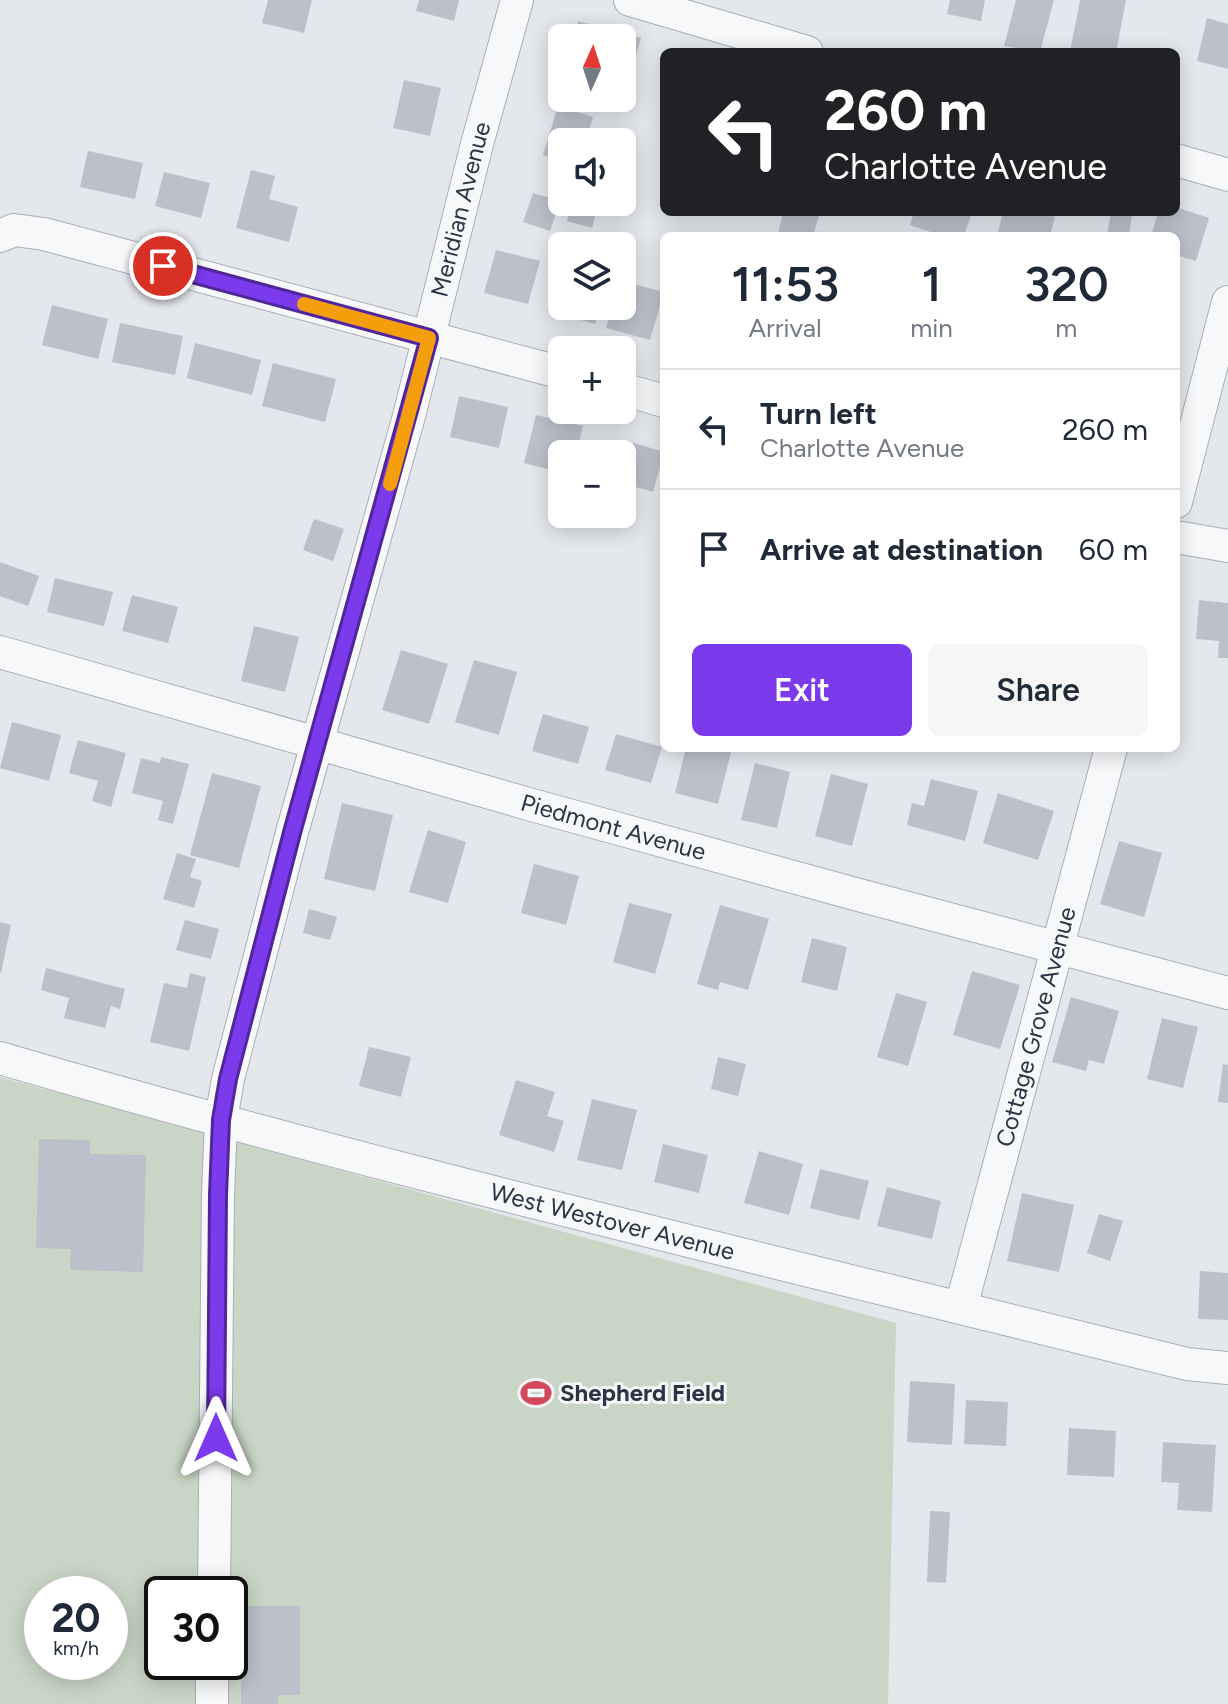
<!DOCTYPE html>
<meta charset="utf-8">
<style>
body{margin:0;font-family:Figtree,sans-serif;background:#f6f6f7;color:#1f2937;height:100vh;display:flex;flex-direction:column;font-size:30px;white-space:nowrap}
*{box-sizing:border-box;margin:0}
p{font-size:26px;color:#747a83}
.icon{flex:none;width:44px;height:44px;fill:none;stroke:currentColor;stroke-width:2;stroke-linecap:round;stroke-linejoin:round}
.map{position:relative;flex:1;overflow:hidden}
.details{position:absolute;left:660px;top:232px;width:520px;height:520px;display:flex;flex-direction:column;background:#fff;border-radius:12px;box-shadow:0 4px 20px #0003}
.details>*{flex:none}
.top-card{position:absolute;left:660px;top:48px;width:520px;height:168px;border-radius:12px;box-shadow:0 4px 20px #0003;background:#202124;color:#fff;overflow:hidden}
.needle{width:52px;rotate:3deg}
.fabs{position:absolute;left:548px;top:24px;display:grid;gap:16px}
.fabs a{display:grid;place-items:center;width:88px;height:88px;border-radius:12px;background:#fff;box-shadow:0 4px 20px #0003;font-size:40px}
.speed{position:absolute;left:24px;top:1576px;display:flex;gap:16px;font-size:40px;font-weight:700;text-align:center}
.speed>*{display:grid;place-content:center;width:104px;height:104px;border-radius:50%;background:#fff;box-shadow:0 4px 20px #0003;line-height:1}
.speed small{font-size:20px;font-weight:400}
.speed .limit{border:4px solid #111;border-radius:12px;background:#fff;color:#111}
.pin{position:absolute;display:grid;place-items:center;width:68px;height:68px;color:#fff;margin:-34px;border:4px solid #fff;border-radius:50%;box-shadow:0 2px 8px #0007}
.me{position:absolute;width:88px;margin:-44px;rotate:0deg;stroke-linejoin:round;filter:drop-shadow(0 0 6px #0008)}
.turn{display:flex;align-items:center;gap:28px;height:168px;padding:0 32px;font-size:36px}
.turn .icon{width:104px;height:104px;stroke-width:2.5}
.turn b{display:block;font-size:56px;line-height:68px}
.eta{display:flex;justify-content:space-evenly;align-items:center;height:136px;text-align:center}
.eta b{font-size:48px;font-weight:600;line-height:56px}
.primary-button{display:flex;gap:16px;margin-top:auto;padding:16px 32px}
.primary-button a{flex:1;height:92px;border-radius:12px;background:#7c3aed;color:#fff;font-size:32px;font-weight:600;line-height:92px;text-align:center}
.primary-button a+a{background:#f6f6f7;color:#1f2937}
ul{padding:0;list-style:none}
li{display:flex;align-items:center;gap:24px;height:120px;padding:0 32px;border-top:2px solid #e0e1e3}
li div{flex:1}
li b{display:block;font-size:30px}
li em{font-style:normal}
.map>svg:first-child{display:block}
</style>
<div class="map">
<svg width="1228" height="1704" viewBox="0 0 1228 1704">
<rect width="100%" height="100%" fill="#e4e7ec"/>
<path fill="#c9d6c5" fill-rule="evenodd" d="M0 1077 896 1323 888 1704H0ZM42 1594H110V1662H42ZM162 1594H230V1662H162Z"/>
<path fill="#bbc0ca" d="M268 0H312L304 33 262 23Z
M419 0H459L454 21 416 11Z
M950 0H985L981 21 947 14Z
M1016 0H1054L1040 52 1004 46Z
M1080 0H1126L1116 52H1070Z
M1207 18 1228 24V69L1197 61Z
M578 21 641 38 623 101 622 38H574Z
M404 80 441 88 430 136 393 128Z
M558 106 593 117 585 142H562V161L543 155Z
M88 151 143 163 135 199 80 187Z
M251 170 275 176 269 199 298 207 289 242 236 228Z
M164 172 210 183 201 218 155 206Z
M533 193 560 201 550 231 523 222Z
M572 202H599L592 228 567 221Z
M1176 207 1209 218 1196 261 1176 255V236H1151L1158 212H1176Z
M783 212H820L813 236 778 234Z
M914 212H972L964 236H943L910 225Z
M1003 212H1035L1055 217 1050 236H997Z
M1111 212 1132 214 1129 236H1107Z
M496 250 540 261 528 304 484 293Z
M561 262 562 306H601L595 324 547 310Z
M622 281 664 292 650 340 606 328 612 306H622Z
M52 305 108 319 98 359 42 345Z
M120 323 183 336 175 375 112 362Z
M195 343 261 360 252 395 187 378Z
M273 363 336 379 325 422 262 406Z
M459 396 508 407 499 448 450 437Z
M536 415 583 426 576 454H562V473L524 463Z
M624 440 664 452 653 492 622 483 620 454Z
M314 519 344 529 333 561 303 550Z
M0 562 39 576 28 606 0 596Z
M55 578 113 592 104 626 47 612Z
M132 595 178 607 168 643 122 631Z
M1199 600 1228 603V658H1218L1219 641 1196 639Z
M254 626 299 637 285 692 241 681Z
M401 650 448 664 429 724 382 710Z
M474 660 517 672 499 735 455 722Z
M543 714 589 727 578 764 532 751Z
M12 722 61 735 49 781 0 768Z
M616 734 662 747 651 783 605 770Z
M78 740 126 753 111 807 92 801 98 781 69 773Z
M686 748H732L718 804 675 793Z
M161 757 189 764 173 824 158 820 163 801 132 793 141 758 160 763Z
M755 763 790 772 777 828 741 820Z
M212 773 261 786 239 868 190 855Z
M831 774 868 784 852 846 815 836Z
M931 779 978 791 965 841 907 825 912 803 924 806Z
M998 793 1054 811 1038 860 983 843Z
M342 803 393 815 375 891 324 879Z
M428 830 466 842 448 903 409 892Z
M1119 841 1162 853 1144 917 1100 904Z
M177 853 196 859 190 877 202 881 194 908 163 899Z
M534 864 579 876 566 925 521 913Z
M629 903 672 914 655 974 613 962Z
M720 905 769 919 748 990 720 982 718 990 697 984Z
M309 909 337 917 330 940 303 933Z
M185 920 219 929 211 959 176 950Z
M0 922 11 925 1 973H0Z
M812 938 847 947 837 991 801 982Z
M46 968 125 989 120 1009 111 1006 105 1028 64 1018 69 998 41 990Z
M972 971 1020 985 1000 1049 953 1035Z
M190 973 206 977 189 1051 150 1042 164 983 187 988Z
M896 993 927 1002 908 1066 877 1057Z
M1071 997 1119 1011 1104 1064 1089 1060 1086 1071 1052 1062Z
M1162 1018 1198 1027 1183 1088 1147 1079Z
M369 1047 411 1057 401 1097 359 1086Z
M718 1057 746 1064 738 1096 711 1089Z
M1223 1064 1228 1065V1103L1218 1102Z
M516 1080 555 1092 547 1116 564 1121 554 1152 499 1135Z
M592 1099 637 1110 622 1170 577 1160Z
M39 1139 90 1140V1154L146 1155 143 1272 70 1270 71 1249 36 1248Z
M663 1144 708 1155 699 1193 654 1182Z
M759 1151 803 1164 789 1215 744 1203Z
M820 1169 869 1181 859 1220 810 1208Z
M887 1187 941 1201 932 1239 877 1226Z
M1022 1193 1074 1205 1059 1272 1007 1261Z
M1099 1214 1123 1221 1110 1261 1087 1253Z
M1200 1271 1228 1273V1320L1198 1319Z
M910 1381 955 1384 952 1445 907 1442Z
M966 1400 1008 1402 1006 1446 964 1444Z
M1069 1428 1116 1431 1114 1477 1067 1475Z
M1163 1442 1216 1445 1212 1512 1177 1510 1179 1483 1161 1482Z
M930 1511 950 1512 946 1583 927 1582Z
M242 1606H300V1695H278V1704H241Z"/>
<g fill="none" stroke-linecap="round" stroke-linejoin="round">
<g stroke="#a9aeb7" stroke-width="34">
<g id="minor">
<path d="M630 0 807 52"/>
<path d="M1176 160 1228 175"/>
<path d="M0 236 14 230 44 234 562 373"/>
<path d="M622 389 664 401"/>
<path d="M1176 502 1228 302"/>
<path d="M1176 537 1228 546"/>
<path id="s1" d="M0 652 532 805 855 894 1228 993"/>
<path id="s2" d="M0 1058C392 1173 791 1265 1187 1364L1228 1368"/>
<path id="s3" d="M961 1307 1111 748"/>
<path id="s4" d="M214 1594 218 1195 221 1120 228 1079 293 829 409 416 477 144 517 0"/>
<path d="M212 1704V1662"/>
</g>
</g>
<use href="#minor" stroke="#f7f8fa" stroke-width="32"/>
</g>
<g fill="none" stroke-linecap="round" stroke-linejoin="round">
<g stroke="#51269a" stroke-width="20">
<path id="route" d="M163 266 429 338 293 829 228 1079 221 1120 218 1195 216 1438"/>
</g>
<use href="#route" stroke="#7c3aed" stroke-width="14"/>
<path stroke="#f59e0b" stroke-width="14" d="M304 304 429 338 390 484"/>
</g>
<defs>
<g id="stadium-bare" transform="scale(2.4)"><path d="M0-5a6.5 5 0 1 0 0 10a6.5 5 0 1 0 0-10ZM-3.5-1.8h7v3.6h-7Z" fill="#d1495b" stroke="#f4f6f9" stroke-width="2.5" paint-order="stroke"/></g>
</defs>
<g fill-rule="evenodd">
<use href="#stadium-bare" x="536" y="1393"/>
</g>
<g text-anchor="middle" stroke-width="6" stroke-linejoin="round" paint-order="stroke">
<g font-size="24" fill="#2b3445" stroke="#f4f6f9">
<text dy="8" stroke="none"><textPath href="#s4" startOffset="1416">Meridian Avenue</textPath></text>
<text dy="8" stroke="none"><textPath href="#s1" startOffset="638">Piedmont Avenue</textPath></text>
<text dy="8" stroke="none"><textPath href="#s3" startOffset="290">Cottage Grove Avenue</textPath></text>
<text dy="8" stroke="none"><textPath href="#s2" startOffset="634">West Westover Avenue</textPath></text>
</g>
<g font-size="24" font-weight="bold" fill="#2b3445" stroke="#f4f6f9" text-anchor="start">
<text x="560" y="1401">Shepherd Field</text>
</g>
</g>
</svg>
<div class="fabs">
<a><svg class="needle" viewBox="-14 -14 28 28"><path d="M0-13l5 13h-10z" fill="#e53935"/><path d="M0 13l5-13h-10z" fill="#747a83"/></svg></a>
<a><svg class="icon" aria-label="sound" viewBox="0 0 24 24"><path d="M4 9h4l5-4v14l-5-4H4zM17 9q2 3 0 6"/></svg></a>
<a><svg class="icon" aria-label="layers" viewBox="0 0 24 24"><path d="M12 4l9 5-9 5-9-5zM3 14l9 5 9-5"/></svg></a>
<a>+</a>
<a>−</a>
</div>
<div class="speed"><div>20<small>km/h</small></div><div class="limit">30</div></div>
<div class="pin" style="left:163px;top:266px;background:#d93025"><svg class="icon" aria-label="arrive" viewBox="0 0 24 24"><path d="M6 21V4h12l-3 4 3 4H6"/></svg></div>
<svg class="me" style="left:216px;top:1438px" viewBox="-20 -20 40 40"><path d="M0-17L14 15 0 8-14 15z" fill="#7c3aed" stroke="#fff" stroke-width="4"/></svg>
<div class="top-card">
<div class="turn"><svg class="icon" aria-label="left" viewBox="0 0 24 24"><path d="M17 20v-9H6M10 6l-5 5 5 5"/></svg><div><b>260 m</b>Charlotte Avenue</div></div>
</div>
<section class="details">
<div class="eta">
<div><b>11:53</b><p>Arrival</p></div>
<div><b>1</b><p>min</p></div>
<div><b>320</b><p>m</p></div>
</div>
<ul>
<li><svg class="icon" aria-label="left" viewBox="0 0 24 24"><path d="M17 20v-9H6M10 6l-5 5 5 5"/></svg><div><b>Turn left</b><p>Charlotte Avenue</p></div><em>260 m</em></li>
<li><svg class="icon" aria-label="arrive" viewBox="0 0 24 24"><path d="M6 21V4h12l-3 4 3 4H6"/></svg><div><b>Arrive at destination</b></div><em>60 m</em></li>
</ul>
<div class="primary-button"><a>Exit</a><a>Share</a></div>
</section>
</div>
